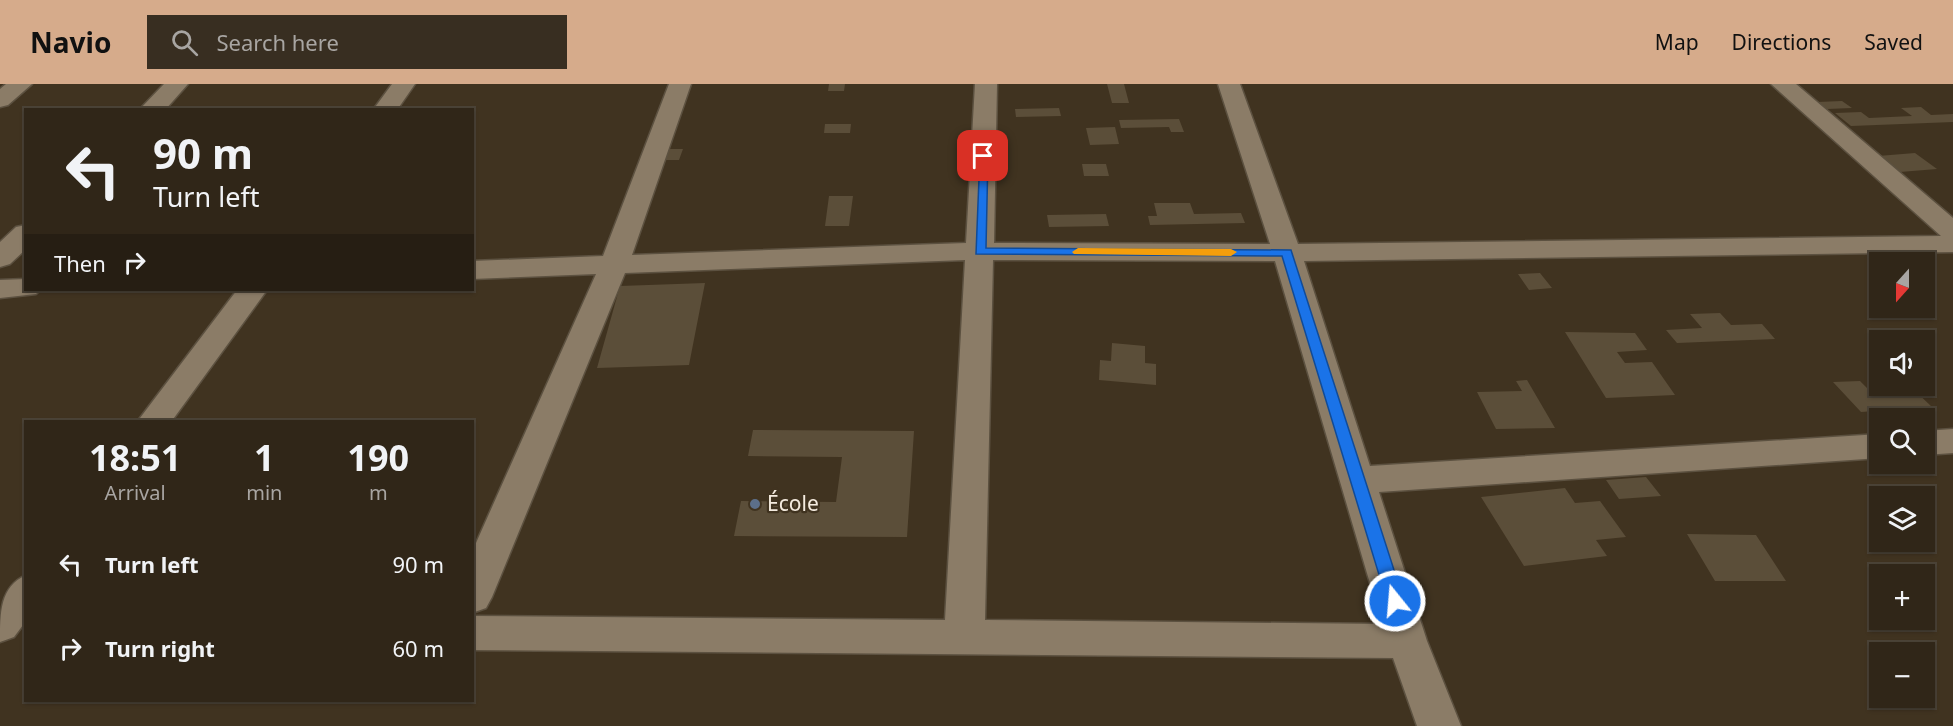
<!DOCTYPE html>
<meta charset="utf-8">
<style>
body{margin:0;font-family:"Noto Sans",sans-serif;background:#382e21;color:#f1f3f6;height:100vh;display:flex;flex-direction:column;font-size:22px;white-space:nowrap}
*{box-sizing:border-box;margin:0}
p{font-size:20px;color:#a8a5a2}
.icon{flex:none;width:33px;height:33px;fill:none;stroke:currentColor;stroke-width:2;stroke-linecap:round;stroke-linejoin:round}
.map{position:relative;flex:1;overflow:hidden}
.details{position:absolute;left:24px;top:336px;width:450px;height:282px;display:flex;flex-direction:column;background:#302618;border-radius:0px;box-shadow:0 2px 4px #0004,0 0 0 2px #4b4337}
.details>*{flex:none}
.guide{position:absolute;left:24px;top:24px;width:450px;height:183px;border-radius:0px;box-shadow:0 2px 4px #0004,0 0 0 2px #4b4337;background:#302618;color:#f1f3f6;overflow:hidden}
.needle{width:39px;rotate:201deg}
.controls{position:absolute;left:1869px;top:168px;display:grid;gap:12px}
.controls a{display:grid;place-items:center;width:66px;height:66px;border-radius:0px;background:#302618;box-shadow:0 2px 4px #0004,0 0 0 2px #4b4337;font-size:30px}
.pin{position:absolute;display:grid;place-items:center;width:51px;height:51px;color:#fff;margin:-26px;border-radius:12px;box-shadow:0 3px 9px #0006}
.me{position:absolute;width:66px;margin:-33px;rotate:343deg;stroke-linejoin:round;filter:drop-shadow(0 0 4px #0008)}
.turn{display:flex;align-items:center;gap:21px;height:126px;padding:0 30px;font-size:27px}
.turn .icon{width:78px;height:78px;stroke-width:2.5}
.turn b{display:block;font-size:42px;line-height:51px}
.then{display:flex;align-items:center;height:57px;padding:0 30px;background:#0003;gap:12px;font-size:22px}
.eta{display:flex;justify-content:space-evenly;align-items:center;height:102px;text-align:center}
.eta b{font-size:36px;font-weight:700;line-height:42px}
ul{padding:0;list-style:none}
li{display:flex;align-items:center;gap:18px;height:84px;padding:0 30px}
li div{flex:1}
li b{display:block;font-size:22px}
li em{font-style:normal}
header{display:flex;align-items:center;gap:36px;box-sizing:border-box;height:84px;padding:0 30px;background:#d6ab8b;color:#111}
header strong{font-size:28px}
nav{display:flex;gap:33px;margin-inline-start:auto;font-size:21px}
.search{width:420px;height:54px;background:#382e21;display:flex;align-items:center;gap:15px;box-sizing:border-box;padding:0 21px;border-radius:0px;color:#a8a5a2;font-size:22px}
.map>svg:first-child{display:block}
</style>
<header>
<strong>Navio</strong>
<div class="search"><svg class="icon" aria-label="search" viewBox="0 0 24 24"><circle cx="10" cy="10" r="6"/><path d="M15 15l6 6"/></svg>Search here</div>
<nav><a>Map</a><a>Directions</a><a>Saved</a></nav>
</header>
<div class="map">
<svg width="1953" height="642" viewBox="0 0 1953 642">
<rect width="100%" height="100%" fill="#403320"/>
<path fill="#5b4e39" d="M829 0H845L844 7H828Z
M1107 0H1124L1129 19H1112Z
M1842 17 1852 24 1827 25 1817 18Z
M1921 23 1931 31 1953 30V38L1851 42 1835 29 1861 28 1869 34 1912 32 1901 24Z
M1059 24 1061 32 1016 33 1015 25Z
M1179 35 1184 48H1171L1169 43 1121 44 1119 36Z
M825 40H851L850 49H824Z
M1115 43 1119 60 1090 61 1086 44Z
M668 65H683L679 76H664Z
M1915 69 1937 85 1900 88 1878 72Z
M1082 80H1106L1109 92H1084Z
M829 112H853L849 142H825Z
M1154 119H1190L1194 130 1241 129 1245 139 1150 141 1148 132H1157Z
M1106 130 1109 142 1049 143 1047 131Z
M1540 189 1552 204 1529 206 1518 190Z
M705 199 689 281 597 284 620 202Z
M1720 229 1731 241 1762 240 1775 255 1677 259 1666 246 1702 244 1690 230Z
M1565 248 1635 249 1647 266 1617 268 1625 279 1652 278 1675 311 1606 314Z
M1112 259 1145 262V279L1156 280V301L1099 296 1100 276 1111 277Z
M1527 296 1555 344 1496 345 1477 308 1522 307 1516 297Z
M1860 297 1875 312 1892 311 1883 302H1910L1932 323 1861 328 1833 298Z
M753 346 914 347 907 453 734 452 741 417 836 418 842 373 748 372Z
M1646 393 1661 412 1619 415 1606 396Z
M1565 404 1575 419 1600 417 1626 453 1596 456 1607 472 1524 482 1481 413Z
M1687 450 1756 451 1786 497H1715Z"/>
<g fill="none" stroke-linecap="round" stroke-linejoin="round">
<g stroke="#5c5140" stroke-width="3">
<path id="street" d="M6 0H32L8 21 0 23V5Z
M164 0H188L165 26H139Z
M392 0H415L397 26H373Z
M669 0H691L632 171 966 159 975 0H997L994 159 1270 160 1218 0H1240L1298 160 1941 152 1771 0H1796L1953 134V168L1304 177 1370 382 1880 350V374L1379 408 1427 557 1461 642H1417L1393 574 472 566V532L945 536 965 176 625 189 492 513 486 524 472 529V468L596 190 472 195V177L603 172ZM993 176 1275 177 1382 540 985 536Z
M26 141V165L10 180 0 183V158L16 143Z
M26 195V206H40L36 210 0 214V196Z
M237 206H267L171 338H137Z
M1953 345V369L1924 371V347Z
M26 491V537L14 553 0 558C0 528 0 503 26 491Z"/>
</g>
<use href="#street" fill="#8b7c67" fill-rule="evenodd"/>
</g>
<path fill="#1a73e8" stroke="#114b97" stroke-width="1.5" d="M980 69 988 72 986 164 1291 166 1404 517 1401 521 1395 523 1390 521 1387 517 1282 172 976 170Z"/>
<path fill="#f59e0b" d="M1078 164 1231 165 1237 168 1231 172 1074 170 1072 168Z"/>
<circle fill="#5c6f8a" stroke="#403320" stroke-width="2" cx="755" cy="420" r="6"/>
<g text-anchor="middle" stroke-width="4.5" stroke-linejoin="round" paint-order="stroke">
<g font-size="21" fill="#f4ebdf" stroke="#403320" text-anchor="start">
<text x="767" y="427">École</text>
</g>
</g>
</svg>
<div class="controls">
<a><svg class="needle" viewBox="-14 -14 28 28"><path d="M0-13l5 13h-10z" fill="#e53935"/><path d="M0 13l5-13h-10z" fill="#a8a5a2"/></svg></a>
<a><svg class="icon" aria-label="sound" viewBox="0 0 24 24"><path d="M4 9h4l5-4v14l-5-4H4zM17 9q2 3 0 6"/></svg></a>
<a><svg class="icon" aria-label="search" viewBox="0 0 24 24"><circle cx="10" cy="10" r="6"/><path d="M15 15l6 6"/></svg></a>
<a><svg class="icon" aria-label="layers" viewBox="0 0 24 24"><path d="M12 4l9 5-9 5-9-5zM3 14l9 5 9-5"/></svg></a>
<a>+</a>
<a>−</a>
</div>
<div class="pin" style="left:983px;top:72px;background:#d93025"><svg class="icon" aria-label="arrive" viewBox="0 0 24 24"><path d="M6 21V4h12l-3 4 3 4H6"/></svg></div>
<svg class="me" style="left:1395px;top:517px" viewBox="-20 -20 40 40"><circle r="17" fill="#1a73e8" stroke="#fff" stroke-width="3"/><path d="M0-11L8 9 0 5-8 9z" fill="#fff"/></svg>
<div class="guide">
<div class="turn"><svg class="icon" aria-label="left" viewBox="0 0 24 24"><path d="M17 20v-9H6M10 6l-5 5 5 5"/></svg><div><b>90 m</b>Turn left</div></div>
<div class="then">Then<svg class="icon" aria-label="right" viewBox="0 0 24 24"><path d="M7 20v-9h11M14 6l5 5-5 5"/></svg></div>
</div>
<section class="details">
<div class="eta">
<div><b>18:51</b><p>Arrival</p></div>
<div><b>1</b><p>min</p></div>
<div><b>190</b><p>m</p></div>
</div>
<ul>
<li><svg class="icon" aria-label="left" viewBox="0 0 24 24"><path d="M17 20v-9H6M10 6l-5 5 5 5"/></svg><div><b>Turn left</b></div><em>90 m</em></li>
<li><svg class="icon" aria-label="right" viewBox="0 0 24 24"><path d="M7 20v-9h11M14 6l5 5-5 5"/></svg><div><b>Turn right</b></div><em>60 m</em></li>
</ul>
</section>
</div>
